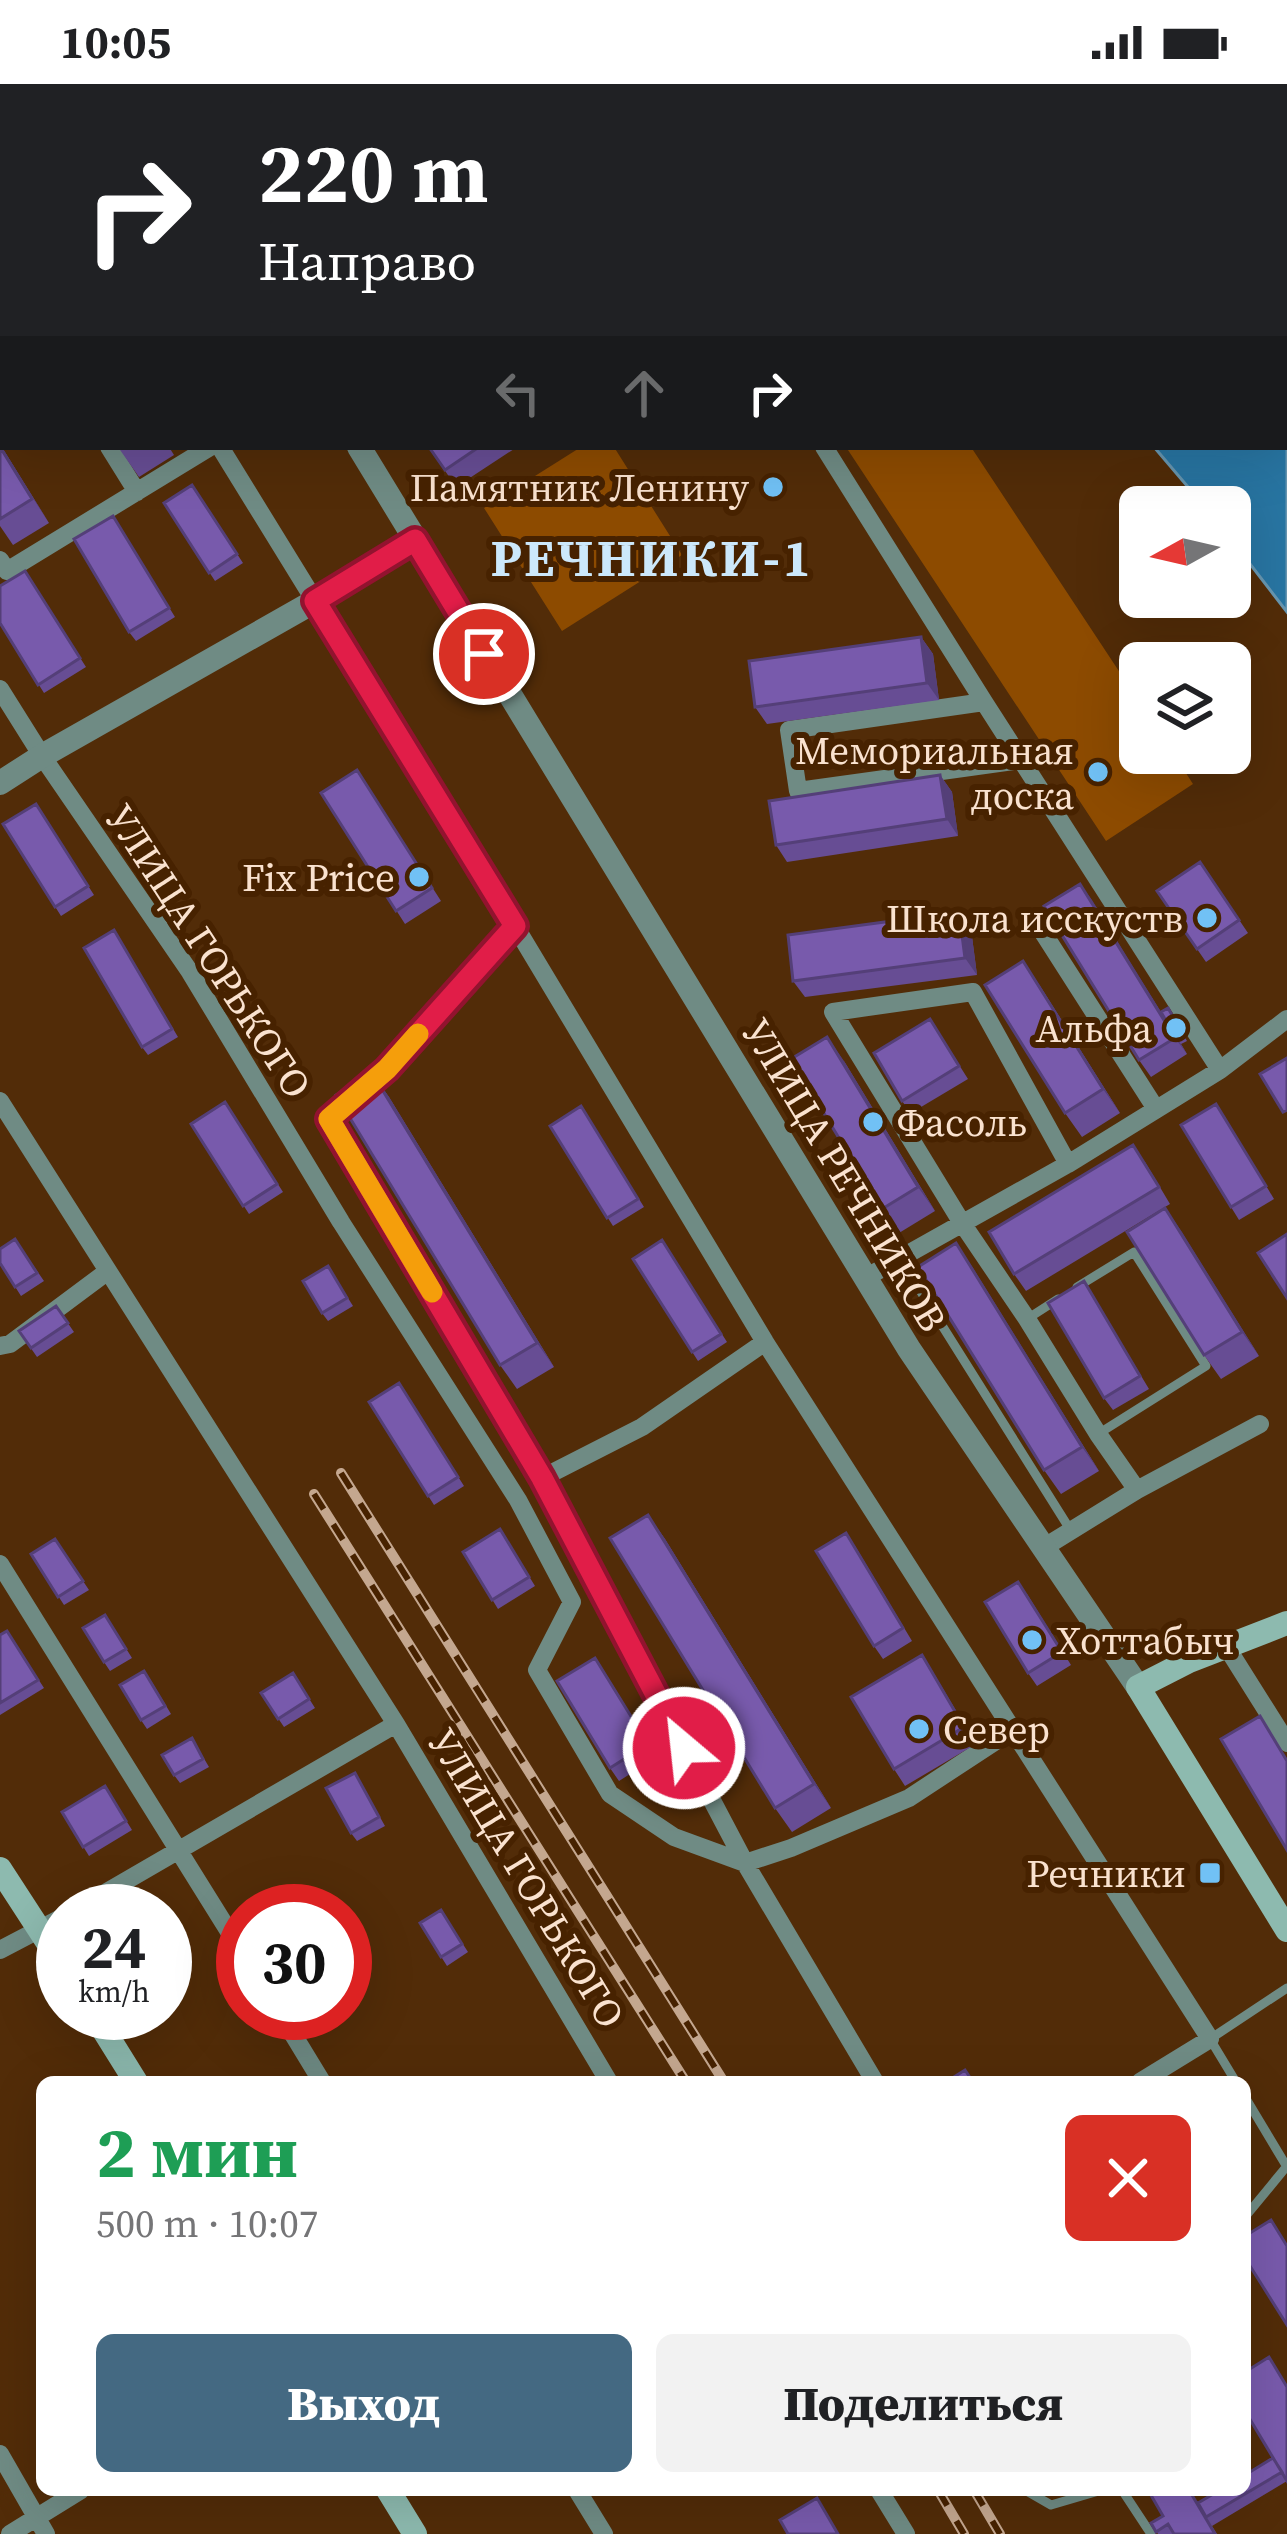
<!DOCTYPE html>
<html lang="ru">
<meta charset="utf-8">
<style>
body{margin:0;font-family:"Source Serif 4",serif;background:#f2f2f2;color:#202124;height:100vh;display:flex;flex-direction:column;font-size:45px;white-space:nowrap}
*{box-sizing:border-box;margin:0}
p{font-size:39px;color:#757577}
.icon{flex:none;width:66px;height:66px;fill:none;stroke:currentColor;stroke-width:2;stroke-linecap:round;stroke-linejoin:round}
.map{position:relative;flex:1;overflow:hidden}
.details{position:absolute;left:36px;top:1992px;width:1215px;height:420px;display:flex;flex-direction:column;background:#fff;border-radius:18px;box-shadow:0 12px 48px #0002}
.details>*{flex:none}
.banner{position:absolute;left:0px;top:0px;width:1287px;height:366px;box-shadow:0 12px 48px #0002;background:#202124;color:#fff;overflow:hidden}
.needle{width:78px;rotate:262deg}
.fabs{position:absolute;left:1119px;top:402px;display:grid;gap:24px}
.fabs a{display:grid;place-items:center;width:132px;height:132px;border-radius:18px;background:#fff;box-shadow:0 12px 48px #0002;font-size:60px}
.speed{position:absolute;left:36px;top:1800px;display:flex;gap:24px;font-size:60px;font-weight:700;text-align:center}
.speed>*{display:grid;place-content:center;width:156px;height:156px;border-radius:50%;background:#fff;box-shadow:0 12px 48px #0002;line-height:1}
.speed small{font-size:30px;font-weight:400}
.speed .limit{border:18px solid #d22;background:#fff;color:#111}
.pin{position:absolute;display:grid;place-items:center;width:102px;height:102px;color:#fff;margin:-51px;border:6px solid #fff;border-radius:50%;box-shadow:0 3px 12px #0007}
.me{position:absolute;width:132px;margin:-66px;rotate:332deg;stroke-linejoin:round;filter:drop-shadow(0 0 9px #0008)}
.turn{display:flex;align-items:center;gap:42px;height:252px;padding:0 60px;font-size:54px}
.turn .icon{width:156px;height:156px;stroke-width:2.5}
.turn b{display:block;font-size:84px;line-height:102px}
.lanes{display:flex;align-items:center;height:114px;padding:0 60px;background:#0003;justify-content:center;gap:60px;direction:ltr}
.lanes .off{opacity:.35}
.round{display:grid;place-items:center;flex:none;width:126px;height:126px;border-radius:18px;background:#f2f2f2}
.head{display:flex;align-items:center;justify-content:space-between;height:204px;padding:0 60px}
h1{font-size:72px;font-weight:800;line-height:90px;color:#1e9e55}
.cta{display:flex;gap:24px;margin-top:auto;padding:24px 60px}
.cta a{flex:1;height:138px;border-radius:18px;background:#446982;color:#fff;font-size:48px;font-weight:800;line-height:138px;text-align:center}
.cta a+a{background:#f2f2f2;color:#202124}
.status{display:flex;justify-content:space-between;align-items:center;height:84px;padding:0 60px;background:#fff;direction:ltr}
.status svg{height:33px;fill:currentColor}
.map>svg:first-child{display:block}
</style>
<div class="status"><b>10:05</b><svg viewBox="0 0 49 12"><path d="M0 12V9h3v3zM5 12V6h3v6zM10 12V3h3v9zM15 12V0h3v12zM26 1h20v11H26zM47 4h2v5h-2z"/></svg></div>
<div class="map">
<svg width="1287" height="2450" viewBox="0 0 1287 2450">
<rect width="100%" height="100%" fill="#522c08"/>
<path fill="#8d4b00" d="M581 363H614L682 471 562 547 484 424Z
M846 363H971L1140 619V669H1173L1193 700 1106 757Z"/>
<path fill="#2875a2" stroke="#6796b0" stroke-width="3" d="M866 0H1287V528L1230 454V423H1205L1154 363H1284V3H869Z"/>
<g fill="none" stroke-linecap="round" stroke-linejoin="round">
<path stroke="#6f8b84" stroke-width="9" d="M899 1173 1071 1447
M1077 1203 1134 1168 1206 1282 1098 1350
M1027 1235 1058 1215
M1236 1998 1210 1955 1287 1904
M1245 2013 1287 2083
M1245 2133 1287 2082
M1025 2406 1051 2421 1102 2406
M1122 2406 1151 2450"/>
<path stroke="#6f8b84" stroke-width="18" d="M338 0 339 3
M460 0 461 3
M604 0 606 3
M291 3 296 0
M0 8 3 13
M0 208 3 206
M109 363 137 408
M220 363 515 842 765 1258 1210 1955 1140 1998
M824 363 984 618 1220 986
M0 476 7 487 210 363
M0 605 42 672 190 888 341 1138 518 1416 572 1518 537 1586 610 1710 674 1753 745 1779 875 1998
M984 618 789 646 798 707 1021 676
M515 842 387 985 330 1035 542 1394 745 1779 791 1764 909 1714 1014 1645
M1042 847 1156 1025
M0 1017 396 1640 609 1998
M865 1194 1068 1080 1220 986 1287 935
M0 1262 10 1260 108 1187
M542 1394 642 1343 765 1258
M1137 1406 1260 1340
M1043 1464 1137 1406 1098 1350 1027 1235 962 1139 833 928 973 908 1068 1080
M0 1480 243 1870
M1226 1562 1287 1659
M74 1827 396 1640
M0 1866 63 1833
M280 1929 322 1998
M0 2370 46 2450
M577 2406 604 2450
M879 2406 906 2450
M10 2450 81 2406"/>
<path stroke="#6f8b84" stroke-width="24" d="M137 0 139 3
M359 363 909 1265 1138 1603
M0 699 42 672 315 517 415 456"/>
<path stroke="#8dbaaf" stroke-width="24" d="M1287 1539 1189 1577 1138 1603 1287 1846
M0 1785 63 1882
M93 1929 136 1998
M388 2406 415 2450"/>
<g stroke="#c4a78f" stroke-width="10">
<path id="rail" d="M341 1389 724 1998
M314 1410 686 1998
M938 2406 964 2450
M974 2406 1000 2450"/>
</g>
<use href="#rail" stroke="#472200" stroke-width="6" stroke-dasharray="18" stroke-linecap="butt"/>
</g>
<path fill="#674d94" d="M203 0H264L259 3H205Z
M0 360 49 439 13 461 0 442Z
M118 363H169L174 371 139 393Z
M429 363H517L456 403Z
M192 401 243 479 215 497 164 419Z
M113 432 175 533 136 557 129 548Z
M25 487 86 583 44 609 0 539Z
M921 553 933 570 939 616 767 640 755 623Z
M357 686 441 817 405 840 321 709Z
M940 691 952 708 958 752 787 778 776 761Z
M36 720 94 811 61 832 3 740Z
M1200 778 1248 849 1206 878 1157 807Z
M1080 800 1164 933 1168 924 1187 957 1181 960 1187 970 1151 993 1139 976Z
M959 828 971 845 977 891 805 913 793 897Z
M114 846 178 953 148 971 142 963Z
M1040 902 1120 1029 1082 1053 1065 1029Z
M930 935 968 995 911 1029 902 1017Z
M844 977 935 1127 899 1149 882 1125Z
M372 989 389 1013 554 1283 517 1305 500 1281Z
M225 1018 283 1108 249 1130 191 1040Z
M581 1022 644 1123 613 1142 550 1042Z
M1225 1033 1274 1115 1239 1136 1231 1123Z
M1145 1078 1170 1120 1026 1207 1014 1190Z
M1165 1124 1259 1272 1221 1295 1204 1271Z
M15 1155 44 1197 21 1212 0 1179Z
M662 1156 727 1258 698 1277 633 1175Z
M956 1159 1099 1387 1061 1410 1044 1386Z
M328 1182 353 1222 328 1237 322 1229Z
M1084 1197 1149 1305 1113 1326 1104 1314Z
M56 1222 74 1248 37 1273 19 1247Z
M399 1299 464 1402 434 1421 369 1318Z
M648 1431 665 1455 831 1724 792 1748 775 1724Z
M500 1445 535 1502 498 1525 463 1468Z
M55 1455 89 1506 64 1521 31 1470Z
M855 1462 912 1557 883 1575 874 1562Z
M1027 1510 1071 1581 1037 1602 1028 1589Z
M105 1531 132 1574 110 1587 104 1578Z
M7 1547 44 1604 0 1631V1551Z
M922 1571 976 1660 905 1702 894 1685Z
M604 1587 657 1673 619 1697 610 1684Z
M293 1589 315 1624 284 1643 261 1609Z
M150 1595 171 1630 147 1645 141 1636Z
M192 1654 209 1683 180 1699 174 1691Z
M355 1689 385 1742 357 1757 351 1749Z
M105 1702 132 1746 89 1772 62 1728Z
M441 1826 468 1868 447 1882 420 1839Z
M1273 2374 1287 2397 1212 2442 1217 2450H1158L1151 2439 1198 2419Z"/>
<path fill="#543f78" d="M0 360 49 439 0 363Z
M921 553 933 570 939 616 927 599Z
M940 691 952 708 958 752 947 735Z
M1080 800 1092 816 1187 970 1175 954Z
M959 828 971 845 977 891 965 874Z
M1023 877 1040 902 1120 1029 1103 1005Z
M827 953 844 977 935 1127 918 1103Z
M372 989 389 1013 554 1283 537 1259Z
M1165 1124 1182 1148 1259 1272 1242 1248Z
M956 1159 973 1184 1099 1387 1082 1363Z
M648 1431 665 1455 831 1724 814 1700Z
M922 1571 933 1588 976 1660 964 1643Z"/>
<path fill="#785aac" stroke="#543f78" stroke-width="3" d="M203 0H234L229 3H205Z
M360 0H407L409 3H362Z
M501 0H548L542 3H503Z
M633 0H693L695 3H634Z
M0 363 32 415 0 435Z
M429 363H479L445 386Z
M192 401 237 470 209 489 164 419Z
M113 432 169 524 129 548 74 455Z
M25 487 80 574 38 601 0 539V502Z
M921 553 927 599 755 623 749 577Z
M357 686 432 804 396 827 321 709Z
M940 691 947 735 776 761 769 717Z
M36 720 88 802 55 823 3 740Z
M1200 778 1239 836 1197 865 1157 807Z
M1080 800 1175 954 1139 976 1044 822Z
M959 828 965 874 793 897 788 851Z
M114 846 172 945 142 963 84 864Z
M1023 877 1103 1005 1065 1029 985 901Z
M1168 924 1184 952 1177 956 1161 928Z
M930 935 959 982 902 1017 874 969Z
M827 953 918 1103 882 1125 791 975Z
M1287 974V1026L1283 1028 1260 990Z
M372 989 537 1259 500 1281 336 1011Z
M225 1018 277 1100 243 1122 191 1040Z
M1216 1020 1266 1102 1231 1123 1181 1041Z
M581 1022 638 1115 607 1134 550 1042Z
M1133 1061 1159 1103 1014 1190 989 1148Z
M1165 1124 1242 1248 1204 1271 1127 1148Z
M1287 1150V1214L1258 1169Z
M15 1155 37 1189 15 1203 0 1179V1165Z
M662 1156 721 1250 692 1268 633 1175Z
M956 1159 1082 1363 1044 1386 918 1183Z
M328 1182 347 1214 322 1229 303 1197Z
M1084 1197 1140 1292 1104 1314 1048 1219Z
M56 1222 68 1239 31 1264 19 1247Z
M399 1299 458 1393 428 1412 369 1318Z
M648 1431 814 1700 775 1724 610 1454Z
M500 1445 529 1493 492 1516 463 1468Z
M846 1449 903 1544 874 1562 816 1467Z
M55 1455 83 1497 58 1513 31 1470Z
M1018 1498 1062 1568 1028 1589 985 1518Z
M105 1531 126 1565 104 1578 83 1544Z
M7 1547 38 1596 0 1619V1551Z
M922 1571 964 1643 894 1685 851 1613Z
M595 1574 648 1660 610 1684 557 1597Z
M144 1587 165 1622 141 1636 120 1601Z
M293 1589 309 1615 278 1635 261 1609Z
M1260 1632 1287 1677V1766L1221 1655Z
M192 1654 203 1675 174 1691 162 1671Z
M355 1689 379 1733 351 1749 326 1704Z
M105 1702 126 1737 83 1763 62 1728Z
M441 1826 462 1860 441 1873 420 1839Z
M965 1986 973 1998H946Z
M1271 2136 1287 2162V2241L1245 2174V2152Z
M1269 2273 1287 2303V2397L1245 2327V2288Z
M1273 2374 1282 2388 1206 2433 1198 2419 1220 2406H1245V2391Z
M1148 2406H1189L1215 2450H1174L1168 2440 1156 2448 1151 2439 1163 2432Z
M817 2414 838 2450H788L780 2436Z"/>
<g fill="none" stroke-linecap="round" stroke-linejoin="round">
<g stroke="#92132f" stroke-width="30">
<path id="route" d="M484 570 415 456 315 517 515 842 387 985 329 1035 542 1394 684 1664"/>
</g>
<use href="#route" stroke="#e11d48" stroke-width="21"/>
<path stroke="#f59e0b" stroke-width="21" d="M418 950 387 985 329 1035 432 1208"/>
</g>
<g fill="#71c1f5" stroke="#472200" stroke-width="4.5">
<circle cx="773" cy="403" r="12"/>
<circle cx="1098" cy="688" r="12"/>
<circle cx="419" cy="793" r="12"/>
<circle cx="1207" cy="834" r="12"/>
<circle cx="1176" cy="944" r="12"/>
<circle cx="873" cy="1038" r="12"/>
<circle cx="1032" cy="1556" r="12"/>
<circle cx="919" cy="1645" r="12"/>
<rect x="1198" y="1777" width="24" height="24" rx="6"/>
</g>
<g text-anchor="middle" stroke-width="12" stroke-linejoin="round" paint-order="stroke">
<g font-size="39" fill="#fae2cf" stroke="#472200" text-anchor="end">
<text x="749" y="417">Памятник Ленину</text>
<text x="1074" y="680">Мемориальная<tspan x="1074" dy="45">доска</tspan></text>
<text x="395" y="807">Fix Price</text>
<text x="1183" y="848">Школа исскуств</text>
<text x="1152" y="958">Альфа</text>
<text x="897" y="1052" text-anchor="start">Фасоль</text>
<text x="1056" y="1570" text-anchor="start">Хоттабыч</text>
<text x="943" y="1659" text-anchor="start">Север</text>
<text x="1186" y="1803">Речники</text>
</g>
<g font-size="39" fill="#fae2cf" stroke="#472200">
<text transform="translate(209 867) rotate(57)" y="14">УЛИЦА ГОРЬКОГО</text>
<text transform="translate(845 1091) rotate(59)" y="14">УЛИЦА РЕЧНИКОВ</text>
<text transform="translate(527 1794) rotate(59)" y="14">УЛИЦА ГОРЬКОГО</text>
</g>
<g font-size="51" font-weight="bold" letter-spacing="3" fill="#cce8fb" stroke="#472200">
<text x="652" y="492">РЕЧНИКИ-1</text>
</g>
</g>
</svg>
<div class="fabs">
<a><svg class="needle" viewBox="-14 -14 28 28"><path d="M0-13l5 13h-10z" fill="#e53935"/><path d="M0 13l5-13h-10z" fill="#757577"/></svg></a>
<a><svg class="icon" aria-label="layers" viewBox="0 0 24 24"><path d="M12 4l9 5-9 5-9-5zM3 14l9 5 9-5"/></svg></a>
</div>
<div class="speed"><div>24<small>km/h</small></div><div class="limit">30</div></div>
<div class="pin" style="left:484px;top:570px;background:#d93025"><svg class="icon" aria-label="arrive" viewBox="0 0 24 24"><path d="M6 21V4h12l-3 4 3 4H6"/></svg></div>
<svg class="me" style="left:684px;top:1664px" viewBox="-20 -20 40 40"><circle r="17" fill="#e11d48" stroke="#fff" stroke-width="3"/><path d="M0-11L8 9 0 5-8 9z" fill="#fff"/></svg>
<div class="banner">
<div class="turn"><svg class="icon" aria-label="right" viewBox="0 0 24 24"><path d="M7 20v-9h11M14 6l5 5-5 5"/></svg><div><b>220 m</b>Направо</div></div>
<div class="lanes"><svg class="icon off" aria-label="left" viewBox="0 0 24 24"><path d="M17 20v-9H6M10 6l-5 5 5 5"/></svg><svg class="icon off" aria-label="ahead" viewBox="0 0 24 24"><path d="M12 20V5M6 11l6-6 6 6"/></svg><svg class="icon" aria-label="right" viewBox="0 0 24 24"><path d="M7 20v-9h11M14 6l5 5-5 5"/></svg></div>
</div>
<section class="details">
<div class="head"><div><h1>2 мин</h1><p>500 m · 10:07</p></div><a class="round" style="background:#d93025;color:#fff"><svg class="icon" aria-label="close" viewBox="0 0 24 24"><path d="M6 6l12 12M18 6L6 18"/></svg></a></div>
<div class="cta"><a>Выход</a><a>Поделиться</a></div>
</section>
</div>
